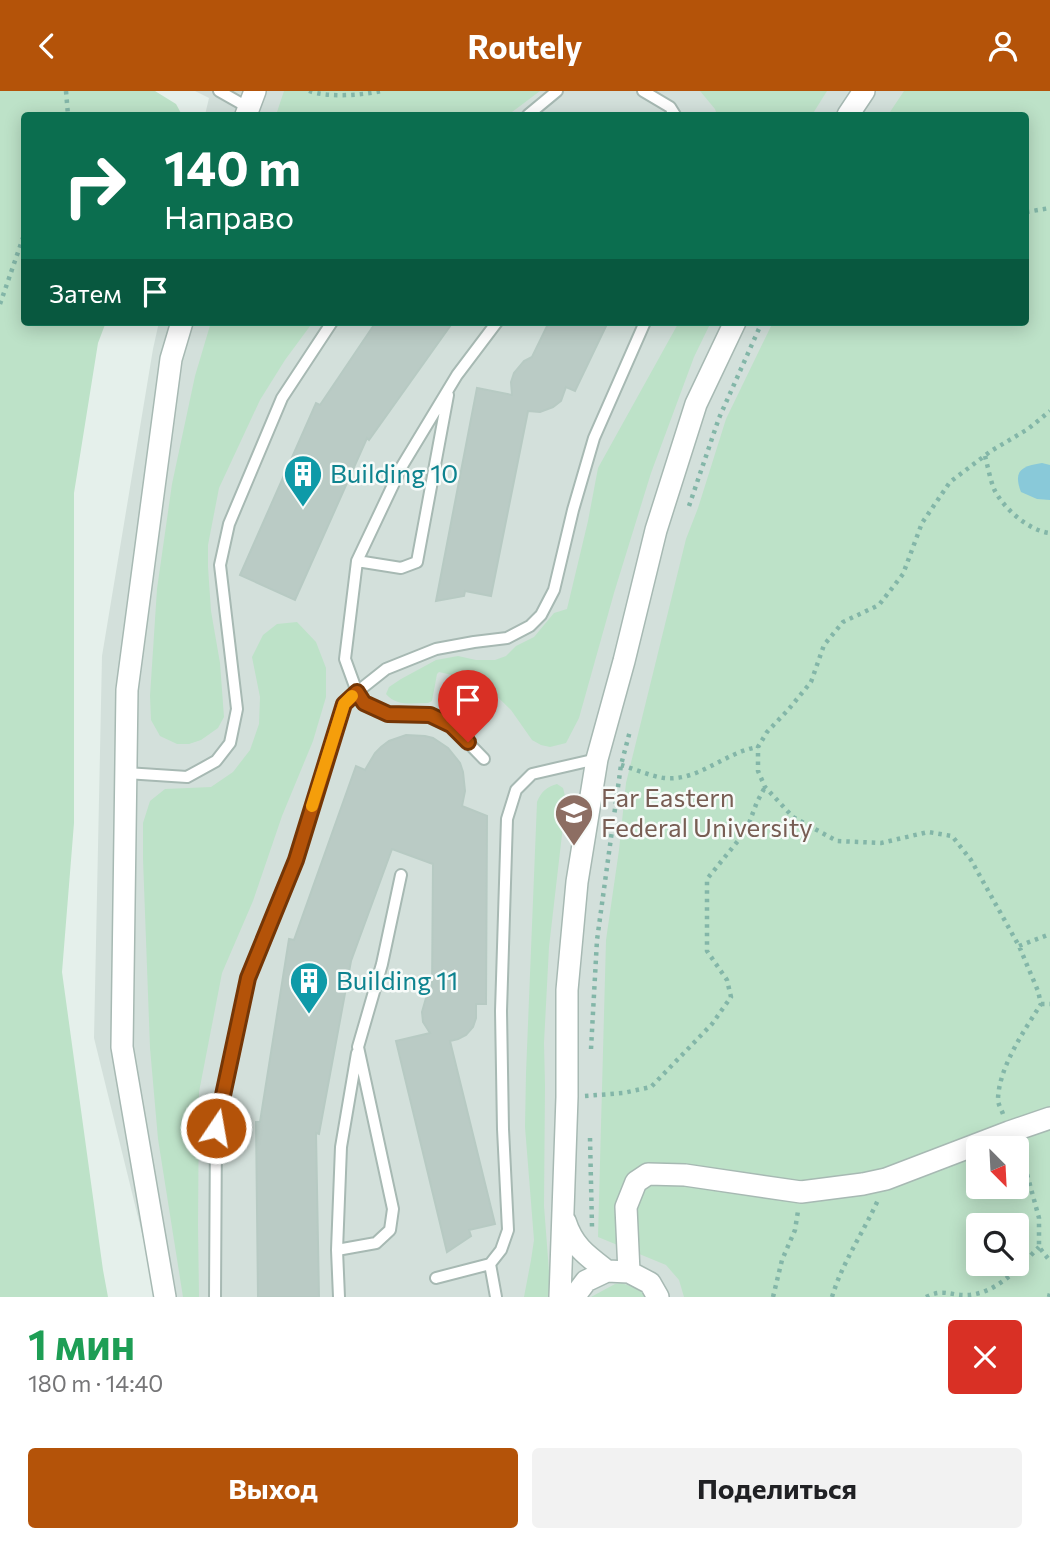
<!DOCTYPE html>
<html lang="ru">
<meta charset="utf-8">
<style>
body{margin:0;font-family:Commissioner,sans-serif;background:#f2f2f2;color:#202124;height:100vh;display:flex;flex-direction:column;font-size:26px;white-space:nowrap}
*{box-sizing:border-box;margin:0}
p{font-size:23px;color:#757577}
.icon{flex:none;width:38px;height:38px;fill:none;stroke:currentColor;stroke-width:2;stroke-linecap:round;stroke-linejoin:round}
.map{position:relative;height:1206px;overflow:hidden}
.side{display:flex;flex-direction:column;background:#fff;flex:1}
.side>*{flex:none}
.guide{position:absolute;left:21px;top:21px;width:1008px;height:214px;border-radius:7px;box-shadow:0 4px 18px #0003;background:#0b6e4f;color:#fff;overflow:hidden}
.needle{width:46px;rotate:156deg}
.tools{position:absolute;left:966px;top:1045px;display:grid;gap:14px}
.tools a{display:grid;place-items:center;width:63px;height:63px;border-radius:7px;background:#fff;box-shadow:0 4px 18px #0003;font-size:35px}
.pin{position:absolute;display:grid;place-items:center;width:60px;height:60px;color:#fff;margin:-72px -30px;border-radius:50% 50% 50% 0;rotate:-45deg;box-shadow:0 0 7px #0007}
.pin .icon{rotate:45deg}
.me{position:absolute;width:77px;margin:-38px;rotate:12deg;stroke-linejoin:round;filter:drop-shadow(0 0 5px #0008)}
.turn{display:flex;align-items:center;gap:24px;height:147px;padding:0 28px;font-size:32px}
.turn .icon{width:91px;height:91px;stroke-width:2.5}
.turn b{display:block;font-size:49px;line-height:60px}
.then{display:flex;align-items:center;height:66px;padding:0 28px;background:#0003;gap:14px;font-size:26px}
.round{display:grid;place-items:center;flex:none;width:74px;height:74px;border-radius:7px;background:#f2f2f2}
.head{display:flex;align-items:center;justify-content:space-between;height:119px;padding:0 28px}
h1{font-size:42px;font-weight:700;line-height:52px;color:#1e9e55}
.cta{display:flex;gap:14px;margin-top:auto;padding:14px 28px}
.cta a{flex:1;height:80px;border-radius:7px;background:#b45309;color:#fff;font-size:28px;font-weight:700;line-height:80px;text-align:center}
.cta a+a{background:#f2f2f2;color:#202124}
header{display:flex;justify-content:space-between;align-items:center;height:91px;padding:0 28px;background:#b45309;color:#fff;font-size:32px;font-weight:700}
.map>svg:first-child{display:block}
</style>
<header><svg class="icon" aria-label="back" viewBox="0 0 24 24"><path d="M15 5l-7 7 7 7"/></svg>Routely<svg class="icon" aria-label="person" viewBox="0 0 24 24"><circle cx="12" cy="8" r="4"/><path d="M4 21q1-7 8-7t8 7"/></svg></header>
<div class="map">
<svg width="1050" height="1206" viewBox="0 0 1050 1206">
<rect width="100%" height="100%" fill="#e5f0eb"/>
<path fill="#d3e0db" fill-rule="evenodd" d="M195 0H1050V1206H155L149 1171 94 947 102 565 153 258 159 231H1026V24H205L209 7ZM978 1057H1017V1096H978ZM978 1134H1017V1172H978Z"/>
<path fill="#bde2c8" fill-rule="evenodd" d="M0 0H155L176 13 182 24H24V231H106L98 252 74 402V732L62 881 103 1179 108 1206H0Z
M284 0H540L508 24H276Z
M700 0H827L812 24H717L715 18Z
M904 0H1050V1206H684L679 1189 666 1174 598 1146 606 849 619 759 626 692 686 448 698 417 726 328 773 231H1026V24H888ZM978 1057H1017V1096H978ZM978 1134H1017V1172H978Z
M211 231H313L285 269 260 309 219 397 208 454V476L211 520 220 572 224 626 218 637 201 649 189 653H177L160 645 151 629 150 605 157 498 172 393 195 285Z
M679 231H711L694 266 651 382 614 502 579 627 566 652 550 656 541 654 532 649 511 619 482 591 439 581 437 583 432 610 428 612C413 612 397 616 386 603L389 596 401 588 436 569 458 565 476 569H495L506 565 516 555 534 546 554 522 567 518 588 430 598 377Z
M297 531 316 551 326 577V606L313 650 282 725 253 810 222 882 199 1001 198 1134 199 1206H183L158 1048 150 957 143 768V732L150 710 165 698 211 696 233 681 250 659 259 633 260 606 252 566 263 544 277 533Z
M557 693 563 697 566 709 549 856 544 952 545 994 544 1115 551 1206H524L531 1169 534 1149 525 1036 526 982 537 711C541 701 546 696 557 693Z
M622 1192 640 1199 646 1206H591L615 1193Z"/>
<path fill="#89c9d9" d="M1042 372 1050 374V409L1037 408 1021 401C1013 380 1021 375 1042 372Z"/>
<path fill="#bacbc5" stroke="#b7cac3" stroke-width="2" d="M376 231H453L369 349 367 347 295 509 240 484 316 312 320 314Z
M549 231H608L575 300 566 296 561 310 553 316 540 321 528 320 491 505 465 500 464 505 436 510 477 297 512 304 511 291 514 282 524 270 532 266Z
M406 644 425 645 433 647 448 657 460 672 463 681 465 700 462 715 487 725 486 913H476V927L473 936 466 944 458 948 450 950 495 1133 469 1139 471 1145 447 1161 396 950 430 942 423 931 422 921 426 907 432 900 433 773 392 758 351 870 319 1043 316 1042 319 1206H258L256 1031H260L289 848 294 849 356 675 365 679 375 662 381 656 389 650Z"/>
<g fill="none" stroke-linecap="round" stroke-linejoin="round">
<g stroke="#a7b9b3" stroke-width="14">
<path id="service" d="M219 0 249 17
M643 0 670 16 675 24
M528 24 557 0
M497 231 457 284 402 375 357 470 345 568 357 601 386 578 436 558 474 551 507 547 530 535 541 524 554 499 573 419 594 347 645 231
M357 470 401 477 417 471 448 304
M126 682 187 686 216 670 230 652 237 618 220 474 229 433 282 307 332 231
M337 1159 376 1152 390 1139 393 1118 358 956 382 873 401 784
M436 1187 490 1173
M215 1206 216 1037 248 887 296 769 343 613 357 601 364 612 388 623 430 624 451 634 484 668
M339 1206 337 1159 341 1056 357 962
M496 1206 490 1173 501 1159 508 1139 503 1038 501 920 507 728 516 699 532 683 597 668"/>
</g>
<g stroke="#a7b9b3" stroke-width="24">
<path id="minor" d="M246 24 255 0
M848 24 864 0
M565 1130C573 1155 586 1164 607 1180
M629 1181 626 1116 636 1091 648 1083 685 1084 801 1101 863 1093 886 1088 1009 1041 1050 1027
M165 1206 122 956 127 599 171 268 182 231
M560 1206 567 1006V899L577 791 597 668 624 570 656 439 696 313 735 231
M574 1206 586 1190 607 1180 629 1181 650 1192 658 1206"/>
</g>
<path stroke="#83b6a8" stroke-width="4.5" stroke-dasharray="3.5 5" stroke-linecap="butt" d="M66 0 68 24
M309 0C329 7 362 4 382 0
M1026 121 1050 117
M0 213 24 144
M985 365C988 376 990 388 994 398 1003 417 1029 440 1050 442
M689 415 719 327 762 231
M621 674C635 678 650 685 664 687 698 691 725 661 758 656
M1019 855 1050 843
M1041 913H1050
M591 958 597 849 621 674 630 640
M585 1005 623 1002 651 996 712 933 731 906 727 889 707 860V788L746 740 757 711 765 696
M1003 1023C1001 1018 998 1013 998 1008 999 976 1024 940 1041 913L1038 900 1019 855 971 769 952 745 928 741 881 752 837 750 793 726 765 696 758 680V656L767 641 788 619 811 591 824 554 843 531 879 514 903 483 922 432 950 391 991 360 1028 338 1050 320
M590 1047 592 1136
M1017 1060 1027 1083 1039 1127V1156L1050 1170
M773 1206 782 1169 795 1139 798 1120
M832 1206C842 1172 863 1142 878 1109
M926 1206C944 1197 950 1205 968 1204 998 1202 1019 1176 1039 1156
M1049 1206 1050 1202"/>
<use href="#service" stroke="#fff" stroke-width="10"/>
<use href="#minor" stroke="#fff" stroke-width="21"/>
</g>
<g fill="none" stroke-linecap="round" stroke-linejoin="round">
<g stroke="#753606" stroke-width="18">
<path id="route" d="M216 1037 248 887 296 769 344 613 357 601 364 612 388 623 430 624 451 634 468 651"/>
</g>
<use href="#route" stroke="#b45309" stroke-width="12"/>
<path stroke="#f59e0b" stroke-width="12" d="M312 715 344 613 352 605"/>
</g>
<defs>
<g id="building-pin" transform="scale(2.0125)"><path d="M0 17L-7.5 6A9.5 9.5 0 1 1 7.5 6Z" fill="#0f9aa8" stroke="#f7fbf9"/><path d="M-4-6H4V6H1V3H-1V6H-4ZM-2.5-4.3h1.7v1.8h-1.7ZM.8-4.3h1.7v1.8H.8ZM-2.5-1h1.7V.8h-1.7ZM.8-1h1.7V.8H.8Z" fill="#fff"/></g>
<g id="university-pin" transform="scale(2.0125)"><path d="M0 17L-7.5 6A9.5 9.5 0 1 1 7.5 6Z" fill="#8d6e63" stroke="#f7fbf9"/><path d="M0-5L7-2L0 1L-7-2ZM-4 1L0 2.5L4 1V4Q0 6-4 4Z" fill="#fff"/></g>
</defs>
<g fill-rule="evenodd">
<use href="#building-pin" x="303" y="383"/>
<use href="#university-pin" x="574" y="722"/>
<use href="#building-pin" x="309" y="890"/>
</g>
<g text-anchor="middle" stroke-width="5" stroke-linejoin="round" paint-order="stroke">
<g font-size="26" fill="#0d838f" stroke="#f7fbf9" text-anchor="start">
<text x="330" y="392">Building 10</text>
<text x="336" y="899">Building 11</text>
</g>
<g font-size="26" fill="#785e54" stroke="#f7fbf9" text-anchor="start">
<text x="601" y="716">Far Eastern<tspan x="601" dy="30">Federal University</tspan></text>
</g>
</g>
</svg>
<div class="tools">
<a><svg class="needle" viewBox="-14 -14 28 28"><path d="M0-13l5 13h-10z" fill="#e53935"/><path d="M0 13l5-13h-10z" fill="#757577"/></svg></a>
<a><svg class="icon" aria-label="search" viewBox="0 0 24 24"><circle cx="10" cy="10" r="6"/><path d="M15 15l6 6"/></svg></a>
</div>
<div class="pin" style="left:468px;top:651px;background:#d93025"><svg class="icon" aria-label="arrive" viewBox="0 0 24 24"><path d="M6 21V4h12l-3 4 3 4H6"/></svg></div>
<svg class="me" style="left:216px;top:1037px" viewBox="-20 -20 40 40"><circle r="17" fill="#b45309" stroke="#fff" stroke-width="3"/><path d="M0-11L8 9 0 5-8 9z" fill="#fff"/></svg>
<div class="guide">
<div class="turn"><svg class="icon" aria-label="right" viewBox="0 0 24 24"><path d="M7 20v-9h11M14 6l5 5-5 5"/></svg><div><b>140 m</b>Направо</div></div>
<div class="then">Затем<svg class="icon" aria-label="arrive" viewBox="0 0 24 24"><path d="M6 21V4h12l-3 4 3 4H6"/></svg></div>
</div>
</div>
<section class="side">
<div class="head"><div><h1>1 мин</h1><p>180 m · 14:40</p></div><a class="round" style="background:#d93025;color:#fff"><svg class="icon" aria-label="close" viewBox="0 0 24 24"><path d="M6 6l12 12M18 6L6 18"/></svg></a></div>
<div class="cta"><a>Выход</a><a>Поделиться</a></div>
</section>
